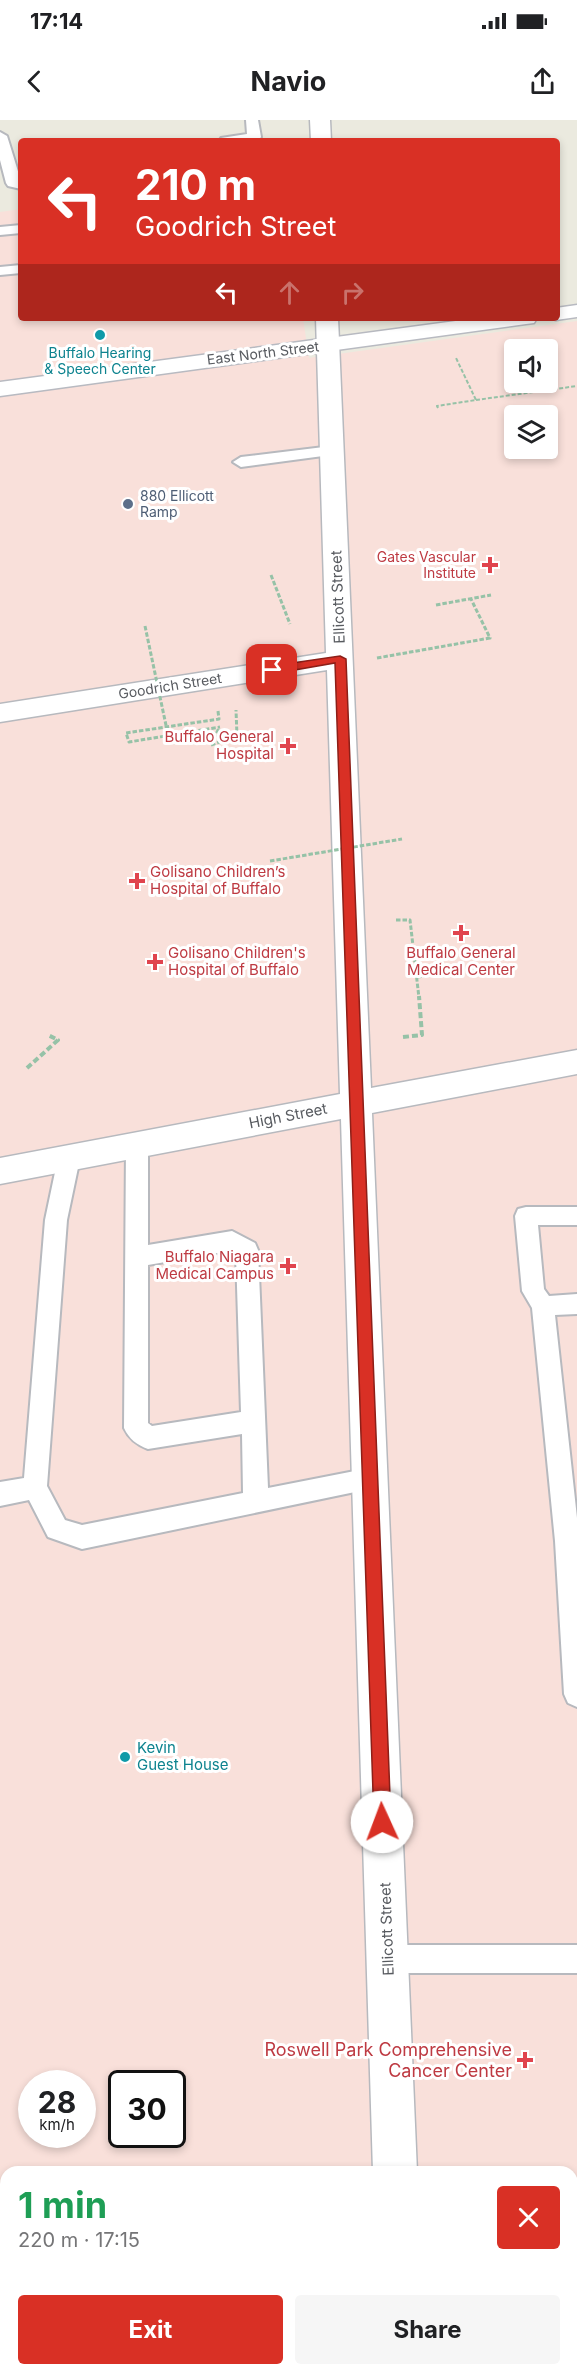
<!DOCTYPE html>
<meta charset="utf-8">
<style>
body{margin:0;font-family:Inter,sans-serif;background:#f6f6f6;color:#202124;height:100vh;display:flex;flex-direction:column;font-size:22px;white-space:nowrap}
*{box-sizing:border-box;margin:0}
p{font-size:20px;color:#757577}
.icon{flex:none;width:33px;height:33px;fill:none;stroke:currentColor;stroke-width:2;stroke-linecap:round;stroke-linejoin:round}
.map{position:relative;flex:1;overflow:hidden}
.panel{position:absolute;left:0px;top:2046px;width:578px;height:210px;display:flex;flex-direction:column;background:#fff;border-radius:18px 18px 0 0;box-shadow:0 3px 9px #0003}
.panel>*{flex:none}
.banner{position:absolute;left:18px;top:18px;width:542px;height:183px;border-radius:6px;box-shadow:0 3px 9px #0003;background:#d93025;color:#fff;overflow:hidden}
.buttons{position:absolute;left:504px;top:219px;display:grid;gap:12px}
.buttons a{display:grid;place-items:center;width:54px;height:54px;border-radius:6px;background:#fff;box-shadow:0 3px 9px #0003;font-size:30px}
.speed{position:absolute;left:18px;top:1950px;display:flex;gap:12px;font-size:30px;font-weight:700;text-align:center}
.speed>*{display:grid;place-content:center;width:78px;height:78px;border-radius:50%;background:#fff;box-shadow:0 3px 9px #0003;line-height:1}
.speed small{font-size:15px;font-weight:400}
.speed .limit{border:3px solid #111;border-radius:9px;background:#fff;color:#111}
.pin{position:absolute;display:grid;place-items:center;width:51px;height:51px;color:#fff;margin:-26px;border-radius:12px;box-shadow:0 3px 9px #0006}
.me{position:absolute;width:66px;margin:-33px;rotate:358deg;stroke-linejoin:round;filter:drop-shadow(0 0 4px #0008)}
.turn{display:flex;align-items:center;gap:21px;height:126px;padding:0 18px;font-size:27px}
.turn .icon{width:78px;height:78px;stroke-width:2.5}
.turn b{display:block;font-size:42px;line-height:51px}
.lanes{display:flex;align-items:center;height:57px;padding:0 18px;background:#0003;justify-content:center;gap:30px;direction:ltr}
.lanes .off{opacity:.35}
.round{display:grid;place-items:center;flex:none;width:63px;height:63px;border-radius:6px;background:#f6f6f6}
.head{display:flex;align-items:center;justify-content:space-between;height:102px;padding:0 18px}
h1{font-size:36px;font-weight:700;line-height:45px;color:#1e9e55}
.action{display:flex;gap:12px;margin-top:auto;padding:12px 18px}
.action a{flex:1;height:69px;border-radius:6px;background:#d93025;color:#fff;font-size:24px;font-weight:700;line-height:69px;text-align:center}
.action a+a{background:#f6f6f6;color:#202124}
.status{display:flex;justify-content:space-between;align-items:center;height:42px;padding:0 30px;background:#fff;direction:ltr}
.status svg{height:16px;fill:currentColor}
header{display:flex;justify-content:space-between;align-items:center;height:78px;padding:0 18px;background:#fff;font-size:27px;font-weight:700}
.map>svg:first-child{display:block}
</style>
<div class="status"><b>17:14</b><svg viewBox="0 0 49 12"><path d="M0 12V9h3v3zM5 12V6h3v6zM10 12V3h3v9zM15 12V0h3v12zM26 1h20v11H26zM47 4h2v5h-2z"/></svg></div>
<header><svg class="icon" aria-label="back" viewBox="0 0 24 24"><path d="M15 5l-7 7 7 7"/></svg>Navio<svg class="icon" aria-label="share" viewBox="0 0 24 24"><path d="M12 15V3M7 8l5-5 5 5M5 13v7h14v-7"/></svg></header>
<div class="map">
<svg width="577" height="2256" viewBox="0 0 577 2256">
<rect width="100%" height="100%" fill="#ebeadf"/>
<path fill="#f9e0da" fill-rule="evenodd" d="M21 89V198H303L309 238 577 201V2256H0V92ZM514 230H548V262H514ZM514 296H548V328H514ZM32 1964H82V2014H32ZM122 1964H172V2014H122ZM6 2052H572V2250H6Z"/>
<g fill="none" stroke-linecap="round" stroke-linejoin="round">
<g stroke="#b7b9be" stroke-width="4">
<path id="lane" d="M246 0H258L261 17 259 20 219 21 221 18 247 14Z
M0 12 7 16 21 61V69L8 66 6 63 0 40Z
M21 105V113L0 115V107Z
M21 145V153L0 155V147Z
M332 326 338 328 340 331 338 334 241 347 233 342 241 337Z
M137 1015 145 1018 148 1024V1125L232 1111 255 1123 258 1130 268 1368 370 1348 379 1351 382 1359 379 1367 82 1429 48 1417 29 1380 0 1386V1362L24 1358 45 1100 58 1038 61 1032 69 1029 77 1032 80 1038 67 1100 47 1366 65 1400 82 1405 243 1373 242 1314 148 1329C137 1325 129 1319 124 1308L126 1024 129 1018ZM229 1131 236 1135 241 1292 152 1306 148 1303V1145Z
M526 1087H577V1105H538L544 1169 549 1176 577 1174V1194L555 1195 577 1398V1587L568 1583 564 1574 555 1421 532 1188 522 1171 515 1096 518 1089Z
M388 1825H577V1853H388L378 1849 374 1839 378 1829Z"/>
</g>
<g stroke="#b7b9be" stroke-width="3">
<path id="street" d="M310 0H330L331 21H311Z
M316 198H338L371 968 577 930V954L372 993 417 2052H373L341 999 0 1064V1038L340 974 327 550 0 602V584L326 533Z
M379 2250H425L426 2256H380Z"/>
</g>
<g stroke="#b8bac1" stroke-width="3">
<path id="secondary" d="M577 185V197L556 200 548 198H556V188Z
M478 198H537L534 203 526 204 0 276V262Z"/>
</g>
<path stroke="#96c2a7" stroke-width="2" stroke-dasharray="4 2" stroke-linecap="butt" d="M476 280 577 266
M438 288 437 286 476 280 456 238"/>
<path stroke="#96c2a7" stroke-width="3" stroke-dasharray="4.5 2" stroke-linecap="butt" d="M271 455 290 504
M436 485 491 475
M377 538 490 518 471 479
M218 591 219 599 126 613 129 622 220 607
M211 625 237 616 236 590
M211 625 219 608
M396 800H410L419 878
M417 857 433 855"/>
<path stroke="#96c2a7" stroke-width="4" stroke-dasharray="6 3" stroke-linecap="butt" d="M403 917 422 915 419 876
M27 948 58 920 48 915"/>
<use href="#lane" fill="#fff" fill-rule="evenodd"/>
<use href="#street" fill="#fff" fill-rule="evenodd"/>
<use href="#secondary" fill="#fff" fill-rule="evenodd"/>
<path stroke="#96c2a7" stroke-width="3" stroke-dasharray="4.5 2" stroke-linecap="butt" d="M145 506 167 610
M270 741 402 719"/>
</g>
<path fill="#d93025" stroke="#8d1f18" stroke-width="1.5" d="M340 536 346 539 391 1702 388 1708 382 1710 377 1708 374 1702 335 543 272 554 266 550 272 546Z"/>
<g fill="#0f9aa8" stroke="#fff" stroke-width="2">
<circle cx="100" cy="215" r="6"/>
<circle cx="125" cy="1637" r="6"/>
</g>
<circle fill="#5c6f8a" stroke="#fff" stroke-width="2" cx="128" cy="384" r="6"/>
<g fill="#e0444e" stroke="#fff" stroke-width="2">
<path d="M487 436h6v6h6v6h-6v6h-6v-6h-6v-6h6z"/>
<path d="M285 617h6v6h6v6h-6v6h-6v-6h-6v-6h6z"/>
<path d="M134 752h6v6h6v6h-6v6h-6v-6h-6v-6h6z"/>
<path d="M458 804h6v6h6v6h-6v6h-6v-6h-6v-6h6z"/>
<path d="M152 833h6v6h6v6h-6v6h-6v-6h-6v-6h6z"/>
<path d="M285 1137h6v6h6v6h-6v6h-6v-6h-6v-6h6z"/>
<path d="M522 1931h6v6h6v6h-6v6h-6v-6h-6v-6h6z"/>
</g>
<g text-anchor="middle" stroke-width="6" stroke-linejoin="round" paint-order="stroke">
<g font-size="14" fill="#0d838f" stroke="#fff">
<text x="100" y="238">Buffalo Hearing<tspan x="100" dy="16">&amp; Speech Center</tspan></text>
</g>
<g font-size="14" fill="#585b60" stroke="#fff">
<text transform="translate(263 233) rotate(-7)" y="5">East North Street</text>
<text transform="translate(170 566) rotate(-9)" y="5">Goodrich Street</text>
</g>
<g font-size="14" fill="#4e5e75" stroke="#fff" text-anchor="start">
<text x="140" y="381">880 Ellicott<tspan x="140" dy="16">Ramp</tspan></text>
</g>
<g font-size="14" fill="#be3a42" stroke="#fff" text-anchor="end">
<text x="476" y="442">Gates Vascular<tspan x="476" dy="16">Institute</tspan></text>
</g>
<g font-size="15" fill="#585b60" stroke="#fff">
<text transform="translate(338 477) rotate(-92)" y="5">Ellicott Street</text>
<text transform="translate(288 996) rotate(-11)" y="5">High Street</text>
<text transform="translate(387 1809) rotate(-92)" y="5">Ellicott Street</text>
</g>
<g font-size="15" fill="#be3a42" stroke="#fff" text-anchor="end">
<text x="274" y="622">Buffalo General<tspan x="274" dy="17">Hospital</tspan></text>
<text x="150" y="757" text-anchor="start">Golisano Children’s<tspan x="150" dy="17">Hospital of Buffalo</tspan></text>
<text x="168" y="838" text-anchor="start">Golisano Children's<tspan x="168" dy="17">Hospital of Buffalo</tspan></text>
<text x="461" y="838" text-anchor="middle">Buffalo General<tspan x="461" dy="17">Medical Center</tspan></text>
<text x="274" y="1142">Buffalo Niagara<tspan x="274" dy="17">Medical Campus</tspan></text>
</g>
<g font-size="15" fill="#0d838f" stroke="#fff" text-anchor="start">
<text x="137" y="1633">Kevin<tspan x="137" dy="17">Guest House</tspan></text>
</g>
<g font-size="18" fill="#be3a42" stroke="#fff" text-anchor="end">
<text x="512" y="1936">Roswell Park Comprehensive<tspan x="512" dy="21">Cancer Center</tspan></text>
</g>
</g>
</svg>
<div class="buttons">
<a><svg class="icon" aria-label="sound" viewBox="0 0 24 24"><path d="M4 9h4l5-4v14l-5-4H4zM17 9q2 3 0 6"/></svg></a>
<a><svg class="icon" aria-label="layers" viewBox="0 0 24 24"><path d="M12 4l9 5-9 5-9-5zM3 14l9 5 9-5"/></svg></a>
</div>
<div class="speed"><div>28<small>km/h</small></div><div class="limit">30</div></div>
<div class="pin" style="left:272px;top:550px;background:#d93025"><svg class="icon" aria-label="arrive" viewBox="0 0 24 24"><path d="M6 21V4h12l-3 4 3 4H6"/></svg></div>
<svg class="me" style="left:382px;top:1702px" viewBox="-20 -20 40 40"><circle r="19" fill="#fff"/><path d="M0-13L10 11 0 6-10 11z" fill="#d93025"/></svg>
<div class="banner">
<div class="turn"><svg class="icon" aria-label="left" viewBox="0 0 24 24"><path d="M17 20v-9H6M10 6l-5 5 5 5"/></svg><div><b>210 m</b>Goodrich Street</div></div>
<div class="lanes"><svg class="icon" aria-label="left" viewBox="0 0 24 24"><path d="M17 20v-9H6M10 6l-5 5 5 5"/></svg><svg class="icon off" aria-label="ahead" viewBox="0 0 24 24"><path d="M12 20V5M6 11l6-6 6 6"/></svg><svg class="icon off" aria-label="right" viewBox="0 0 24 24"><path d="M7 20v-9h11M14 6l5 5-5 5"/></svg></div>
</div>
<section class="panel">
<div class="head"><div><h1>1 min</h1><p>220 m · 17:15</p></div><a class="round" style="background:#d93025;color:#fff"><svg class="icon" aria-label="close" viewBox="0 0 24 24"><path d="M6 6l12 12M18 6L6 18"/></svg></a></div>
<div class="action"><a>Exit</a><a>Share</a></div>
</section>
</div>
